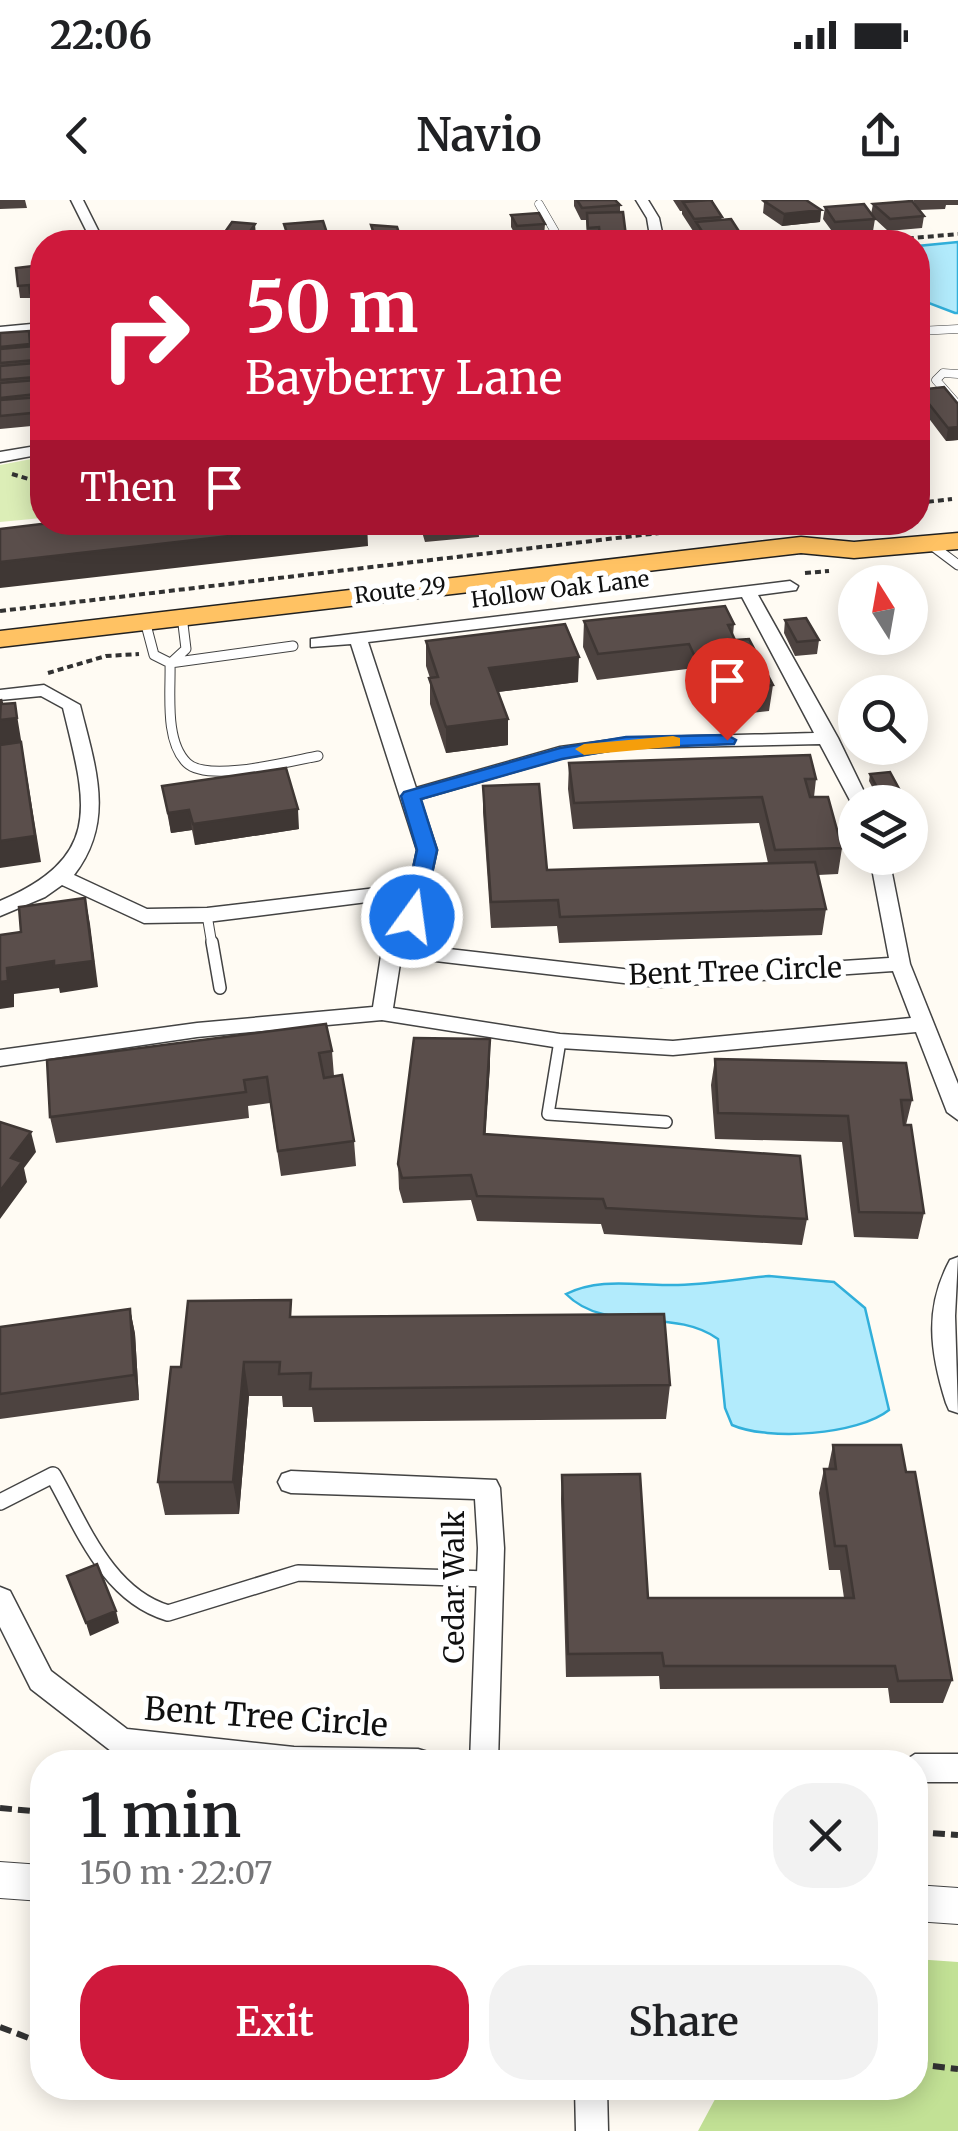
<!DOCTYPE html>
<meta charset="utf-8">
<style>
body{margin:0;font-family:Merriweather,serif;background:#f2f2f2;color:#202124;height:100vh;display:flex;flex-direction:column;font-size:38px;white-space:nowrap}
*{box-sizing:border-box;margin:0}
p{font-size:32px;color:#757577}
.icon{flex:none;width:55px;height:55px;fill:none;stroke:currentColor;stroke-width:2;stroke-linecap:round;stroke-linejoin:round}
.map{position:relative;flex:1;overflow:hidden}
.side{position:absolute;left:30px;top:1550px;width:898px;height:350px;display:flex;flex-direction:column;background:#fff;border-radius:40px;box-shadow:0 5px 25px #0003}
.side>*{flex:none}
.hud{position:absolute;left:30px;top:30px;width:900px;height:305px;border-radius:40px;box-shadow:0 5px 25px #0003;background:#cf193c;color:#fff;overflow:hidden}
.needle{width:65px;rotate:349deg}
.buttons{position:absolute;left:838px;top:365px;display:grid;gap:20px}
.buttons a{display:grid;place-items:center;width:90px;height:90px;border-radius:50%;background:#fff;box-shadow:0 5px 25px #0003;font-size:50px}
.pin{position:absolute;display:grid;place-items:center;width:85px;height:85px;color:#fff;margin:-102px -42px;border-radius:50% 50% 50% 0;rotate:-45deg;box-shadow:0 0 10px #0007}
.pin .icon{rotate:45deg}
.me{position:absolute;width:110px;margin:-55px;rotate:14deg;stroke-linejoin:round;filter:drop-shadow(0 0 8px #0008)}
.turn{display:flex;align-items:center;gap:35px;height:210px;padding:0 50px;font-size:45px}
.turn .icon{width:130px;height:130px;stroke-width:2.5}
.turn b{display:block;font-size:70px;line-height:85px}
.then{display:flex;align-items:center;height:95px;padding:0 50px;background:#0003;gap:20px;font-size:38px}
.round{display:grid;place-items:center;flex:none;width:105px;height:105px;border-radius:40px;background:#f2f2f2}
.head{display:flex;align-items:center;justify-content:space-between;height:170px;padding:0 50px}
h1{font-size:60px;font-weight:600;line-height:75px}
.primary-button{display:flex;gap:20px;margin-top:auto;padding:20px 50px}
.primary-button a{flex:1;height:115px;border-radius:40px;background:#cf193c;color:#fff;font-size:40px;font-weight:600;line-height:115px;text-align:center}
.primary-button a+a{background:#f2f2f2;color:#202124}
.status{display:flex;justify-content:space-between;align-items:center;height:70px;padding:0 50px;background:#fff;direction:ltr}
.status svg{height:28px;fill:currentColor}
header{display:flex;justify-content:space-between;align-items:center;height:130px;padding:0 50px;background:#fff;font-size:45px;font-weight:600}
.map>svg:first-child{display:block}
</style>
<div class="status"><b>22:06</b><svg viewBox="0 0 49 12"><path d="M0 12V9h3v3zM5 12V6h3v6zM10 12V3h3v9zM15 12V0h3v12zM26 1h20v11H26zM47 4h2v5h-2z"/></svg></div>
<header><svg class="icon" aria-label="back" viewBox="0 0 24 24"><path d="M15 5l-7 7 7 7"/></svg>Navio<svg class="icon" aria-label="share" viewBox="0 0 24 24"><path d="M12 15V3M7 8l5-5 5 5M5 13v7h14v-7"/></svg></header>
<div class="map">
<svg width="958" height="1931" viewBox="0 0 958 1931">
<rect width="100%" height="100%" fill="#fffbf3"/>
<path fill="#dceeb7" d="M42 257V318L0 322V265Z"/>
<path fill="#c2e195" d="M915 1759 958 1762V1931H698L721 1888H915Z"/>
<path fill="#b2ebfc" stroke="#31afda" stroke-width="2.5" d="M958 42V113H955L918 99V46Z
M769 1076 834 1082 865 1108 889 1210C858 1235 768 1241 732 1225L725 1208 718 1139C675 1107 605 1134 566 1094 599 1078 632 1085 667 1085 701 1086 736 1079 769 1076Z"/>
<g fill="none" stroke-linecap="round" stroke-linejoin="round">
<g stroke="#434343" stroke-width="9">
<path id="service-far3" d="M539 4 561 42
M918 131 958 129
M958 174 943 173 936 180 958 205"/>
</g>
<g stroke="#434343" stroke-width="11">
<path id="service-far2" d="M930 344 958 365
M145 421 154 455 170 463 293 446
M173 461 186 449 182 416
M170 463C171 491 164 541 187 563 208 583 291 561 318 556
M207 715 212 745"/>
</g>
<g stroke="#434343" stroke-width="14">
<path id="service-far1" d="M212 742 220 788
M560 841 548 914 666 922"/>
</g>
<g stroke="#434343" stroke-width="18">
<path id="service" d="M0 1302 53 1275C82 1326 107 1395 168 1413L298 1373 488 1379"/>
</g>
<g stroke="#434343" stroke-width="3">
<path id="minor" d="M71 0H83L104 42H92Z
M636 0H648L659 18 664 42H651L647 18Z
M42 123V131L0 135V127Z
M42 245V254L0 262V252Z
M790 381 798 386 796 390 758 395 838 538 869 602H855L853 606 820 544 626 548 562 558 420 599 437 650 429 685 432 689 427 694 422 717 405 744 658 773 889 758 870 658H889L910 764 958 884V920L947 912 916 832 673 855 560 848 382 820 197 837 0 866V850L197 823 373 807 382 749 402 717 407 697 207 722 144 723 62 685 45 697 0 716V701C105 656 86 603 63 508L41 496 0 500V490L44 485 80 505C95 566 116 621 74 675L147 709 207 708 410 684 417 650 351 444 311 447V439ZM742 397 814 533 626 538 560 547 416 588 368 442ZM401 757 658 787 893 771 911 818 673 841 560 834 393 808Z
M958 1057 955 1116 958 1213 949 1210 946 1203C930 1152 924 1108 950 1060Z
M291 1271 496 1280 500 1288 504 1348 498 1562H470L478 1348 475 1299 291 1293 282 1290 278 1282 282 1274Z
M0 1387 10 1391 51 1471 127 1529 294 1547 418 1549 428 1552 432 1562H190L111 1551 31 1489 0 1427Z
M915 1554H958V1582H915V1562H903Z
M575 1888H607L608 1931H576Z"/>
</g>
<g stroke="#434343" stroke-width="2">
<path id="tertiary" d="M0 1662 42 1665V1701L0 1698Z
M915 1685 958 1688V1724L915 1721Z"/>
</g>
<g stroke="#212121" stroke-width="3">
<path id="primary" d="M958 333V349L854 358 801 353 0 447V431L801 337 854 342Z"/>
</g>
<path stroke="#323232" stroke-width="4" stroke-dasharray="6 4" stroke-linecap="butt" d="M868 42 958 34
M12 274 42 283
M918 303 952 299
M805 373 829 371
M0 411 752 322
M48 473 106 456 139 454"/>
<path stroke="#323232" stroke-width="6" stroke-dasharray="12 6" stroke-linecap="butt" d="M0 1608 42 1612
M915 1632 958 1635
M0 1827 42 1843
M915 1864 958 1869
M620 1889 636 1888"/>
<use href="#service-far3" stroke="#fff" stroke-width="8"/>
<use href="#service-far2" stroke="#fff" stroke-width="9"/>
<use href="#service-far1" stroke="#fff" stroke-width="11"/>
<use href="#service" stroke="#fff" stroke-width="15"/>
<use href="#minor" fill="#fff" fill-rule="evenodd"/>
<use href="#tertiary" fill="#fff" fill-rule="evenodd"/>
<use href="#primary" fill="#ffc263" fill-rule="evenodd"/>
</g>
<path fill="#4d4340" d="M0 0H25L27 8 0 9Z
M574 0H615L620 5V12L626 36V42H599V40H587L586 20H581L574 6Z
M673 0H713V3L722 17 721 20 742 36V42H700L695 34V31H693L682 14V11H680Z
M762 0H806L821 10 820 22 782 26 763 13 764 3Z
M913 0H958V5H946L945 9 919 10 924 16 922 28 888 31 875 19 873 31 834 34 823 19 825 7 871 14 873 4H915Z
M511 15 545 24 544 36 517 38 511 27Z
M284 24 327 33 328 42H287Z
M42 65V104L32 105 31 98H20L16 68Z
M29 131 32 146H35L37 159 39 173H37V190L38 197 42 205V225L0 229V133Z
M918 190 958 204V240L946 241 918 204Z
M419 322H478L479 337 425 342Z
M500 322H559V328L504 333Z
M785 420 819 440 817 454 795 456 784 433Z
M584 421 734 424 733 435 735 440 773 485 769 511 710 518 687 469 597 480 583 447Z
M426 441 578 482 498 492 508 519V545L446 553 430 504V478L426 466Z
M569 563 816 579 814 597 842 648 838 674 818 675 826 709 822 735 559 743 557 726 491 728 483 612V586L547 670 768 663 759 623 573 629 568 589Z
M870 574 903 596 902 602H880L869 581Z
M162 586 299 629 195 645 192 630 171 633Z
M332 851 334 876 354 941 356 966 281 976 270 903 248 906 249 918 56 943 50 917 47 860Z
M715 859 912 900 906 925 924 1013 918 1039 854 1037 842 942 715 939 711 885Z
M490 865 485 934 807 1019 802 1045 604 1034 601 1024 477 1021 471 1000 403 1003 399 989 398 964Z
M130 1109 135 1134 139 1200 0 1219V1127Z
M293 1117 670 1185 666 1219 314 1222 312 1207H283L282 1196H249L239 1314 165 1315 158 1282 181 1167Z
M833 1245 906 1272 952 1480 943 1503H890L888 1488 660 1489 659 1476 566 1477 561 1299 562 1275 648 1398H844L840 1370H829L819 1293 824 1269H828Z"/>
<path fill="#3f3734" d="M821 10 820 22 782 26 784 14Z
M255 24 256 36 252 42H243Z
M42 92V104L32 105 30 93Z
M958 227V240L946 241 948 228Z
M354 322H367L368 346 0 388V362Z
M579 457 578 482 489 493V468Z
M15 503 41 662 0 668V520L5 519Z
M508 519V545L446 553V527Z
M298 609 299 629 195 645 193 624Z
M189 610 192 630 171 633 168 613Z
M85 698 90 724 98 787 60 793 59 788 14 794V807L0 809V782L7 768Z
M490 839V865L484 960V934Z
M31 932 36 952 24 968 27 982 0 1019V991L11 958Z
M130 1109 135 1134 139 1200 134 1175Z
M244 1162 249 1196 239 1314 233 1282Z
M116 1411 119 1423 90 1436 86 1423Z"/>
<path fill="#5a4e4b" stroke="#3f3734" stroke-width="2.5" d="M577 0H615L620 5 582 8Z
M711 0 722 17 694 19 683 2Z
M769 0H806L821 10 784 14 764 1Z
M912 1 924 16 890 19 873 4Z
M864 4 875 19 835 22 825 7Z
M623 12 626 36H600L599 27 588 28 587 13Z
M539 13 545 24 517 26 511 15Z
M731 19 742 36 707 39 696 22Z
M323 21 327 33 308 34 311 42H290L284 24Z
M232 22 255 24 243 42H218Z
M371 25 397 27 402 42H367L364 32 373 31Z
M42 65V92L30 93 29 85 18 86 16 68Z
M29 131 30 144 0 147V133Z
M35 146 36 160 0 163V149Z
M35 163 36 177 0 180V166Z
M36 180 37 194 0 198V183Z
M944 187 958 204V227L948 228 918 190Z
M41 197 42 212 0 216V200Z
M58 322H354L0 362V329Z
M423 322H478L479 324 425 329Z
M725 406 734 424 728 425 735 440 749 439 773 485 712 493 689 444 598 454 584 421Z
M806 418 819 440 797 442 785 420Z
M565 424 579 457 489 468 508 519 446 527 429 478 438 477 426 441Z
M1 499 2 504 15 503 17 518 0 520Z
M21 542 35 636 0 641V545Z
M810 555 816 579H805L810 597H828L842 648 775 650 762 597 574 603 569 563Z
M286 568 298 609 193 624 189 610 168 613 162 586Z
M890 572 903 596 883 599 870 574Z
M539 584 547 670 815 662 826 709 560 717 558 700 491 702 483 586Z
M85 698 93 761 54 766V761L7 768 8 781 0 782V735L21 732 19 707Z
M326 824 332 851 319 853 324 878 342 875 354 941 278 951 267 877 244 880 246 892 50 917 47 860Z
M414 838 490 839 484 934 800 956 807 1019 606 1008 603 999 477 996 471 975 402 978 398 964Z
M715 859 906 863 912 900H901L904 925H911L924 1013 859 1012 848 916 718 913Z
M0 922 31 932 11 958 22 962 0 991Z
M291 1100 290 1117 664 1114 670 1185 310 1189 311 1173 279 1174 280 1162H244L233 1282H158L171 1167H181L188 1101Z
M130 1109 134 1175 0 1194V1127Z
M833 1245H901L906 1272H915L952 1480 898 1481 895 1466H664L662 1453 568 1454 562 1275 640 1274 648 1398H854L846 1346H835L824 1269H836Z
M97 1364 116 1411 86 1423 67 1376Z"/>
<path fill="#1a73e8" stroke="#114b97" stroke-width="2.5" d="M727 535 736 540 734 544 626 548 562 559 421 599 437 650 423 717 412 723 402 717 417 650 401 596 404 592 560 548 626 537Z"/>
<path fill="#f59e0b" d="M673 536 680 538V546L584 555 575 549 584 544Z"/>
<g text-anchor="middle" stroke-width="10" stroke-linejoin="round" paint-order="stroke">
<g font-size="22" fill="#101010" stroke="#fff">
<text transform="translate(560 389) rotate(-7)" y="8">Hollow Oak Lane</text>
<text transform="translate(400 390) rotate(-7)" y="8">Route 29</text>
</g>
<g font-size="28" fill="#101010" stroke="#fff">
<text transform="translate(735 771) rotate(-2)" y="10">Bent Tree Circle</text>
<text transform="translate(454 1387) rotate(-90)" y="10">Cedar Walk</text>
</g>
<g font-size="32" fill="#101010" stroke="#fff">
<text transform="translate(266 1517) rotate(4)" y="11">Bent Tree Circle</text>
</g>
</g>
</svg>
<div class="buttons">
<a><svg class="needle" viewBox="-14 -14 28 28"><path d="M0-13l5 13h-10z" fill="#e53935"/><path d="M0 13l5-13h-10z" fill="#757577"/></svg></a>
<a><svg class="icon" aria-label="search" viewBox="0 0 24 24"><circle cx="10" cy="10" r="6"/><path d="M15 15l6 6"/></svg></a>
<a><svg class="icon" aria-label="layers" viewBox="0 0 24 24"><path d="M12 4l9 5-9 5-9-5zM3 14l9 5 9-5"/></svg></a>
</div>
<div class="pin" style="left:727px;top:540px;background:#d93025"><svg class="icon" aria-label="arrive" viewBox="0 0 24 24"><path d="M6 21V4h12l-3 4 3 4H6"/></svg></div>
<svg class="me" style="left:412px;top:717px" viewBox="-20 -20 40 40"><circle r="17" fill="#1a73e8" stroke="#fff" stroke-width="3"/><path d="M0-11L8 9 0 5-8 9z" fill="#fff"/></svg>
<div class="hud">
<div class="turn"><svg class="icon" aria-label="right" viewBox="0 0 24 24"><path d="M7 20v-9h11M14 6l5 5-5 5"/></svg><div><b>50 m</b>Bayberry Lane</div></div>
<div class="then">Then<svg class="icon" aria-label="arrive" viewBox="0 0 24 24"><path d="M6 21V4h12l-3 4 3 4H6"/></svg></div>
</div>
<section class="side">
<div class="head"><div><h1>1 min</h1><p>150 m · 22:07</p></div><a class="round"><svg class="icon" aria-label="close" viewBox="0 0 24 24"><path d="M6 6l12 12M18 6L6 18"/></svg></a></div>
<div class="primary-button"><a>Exit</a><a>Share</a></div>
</section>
</div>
